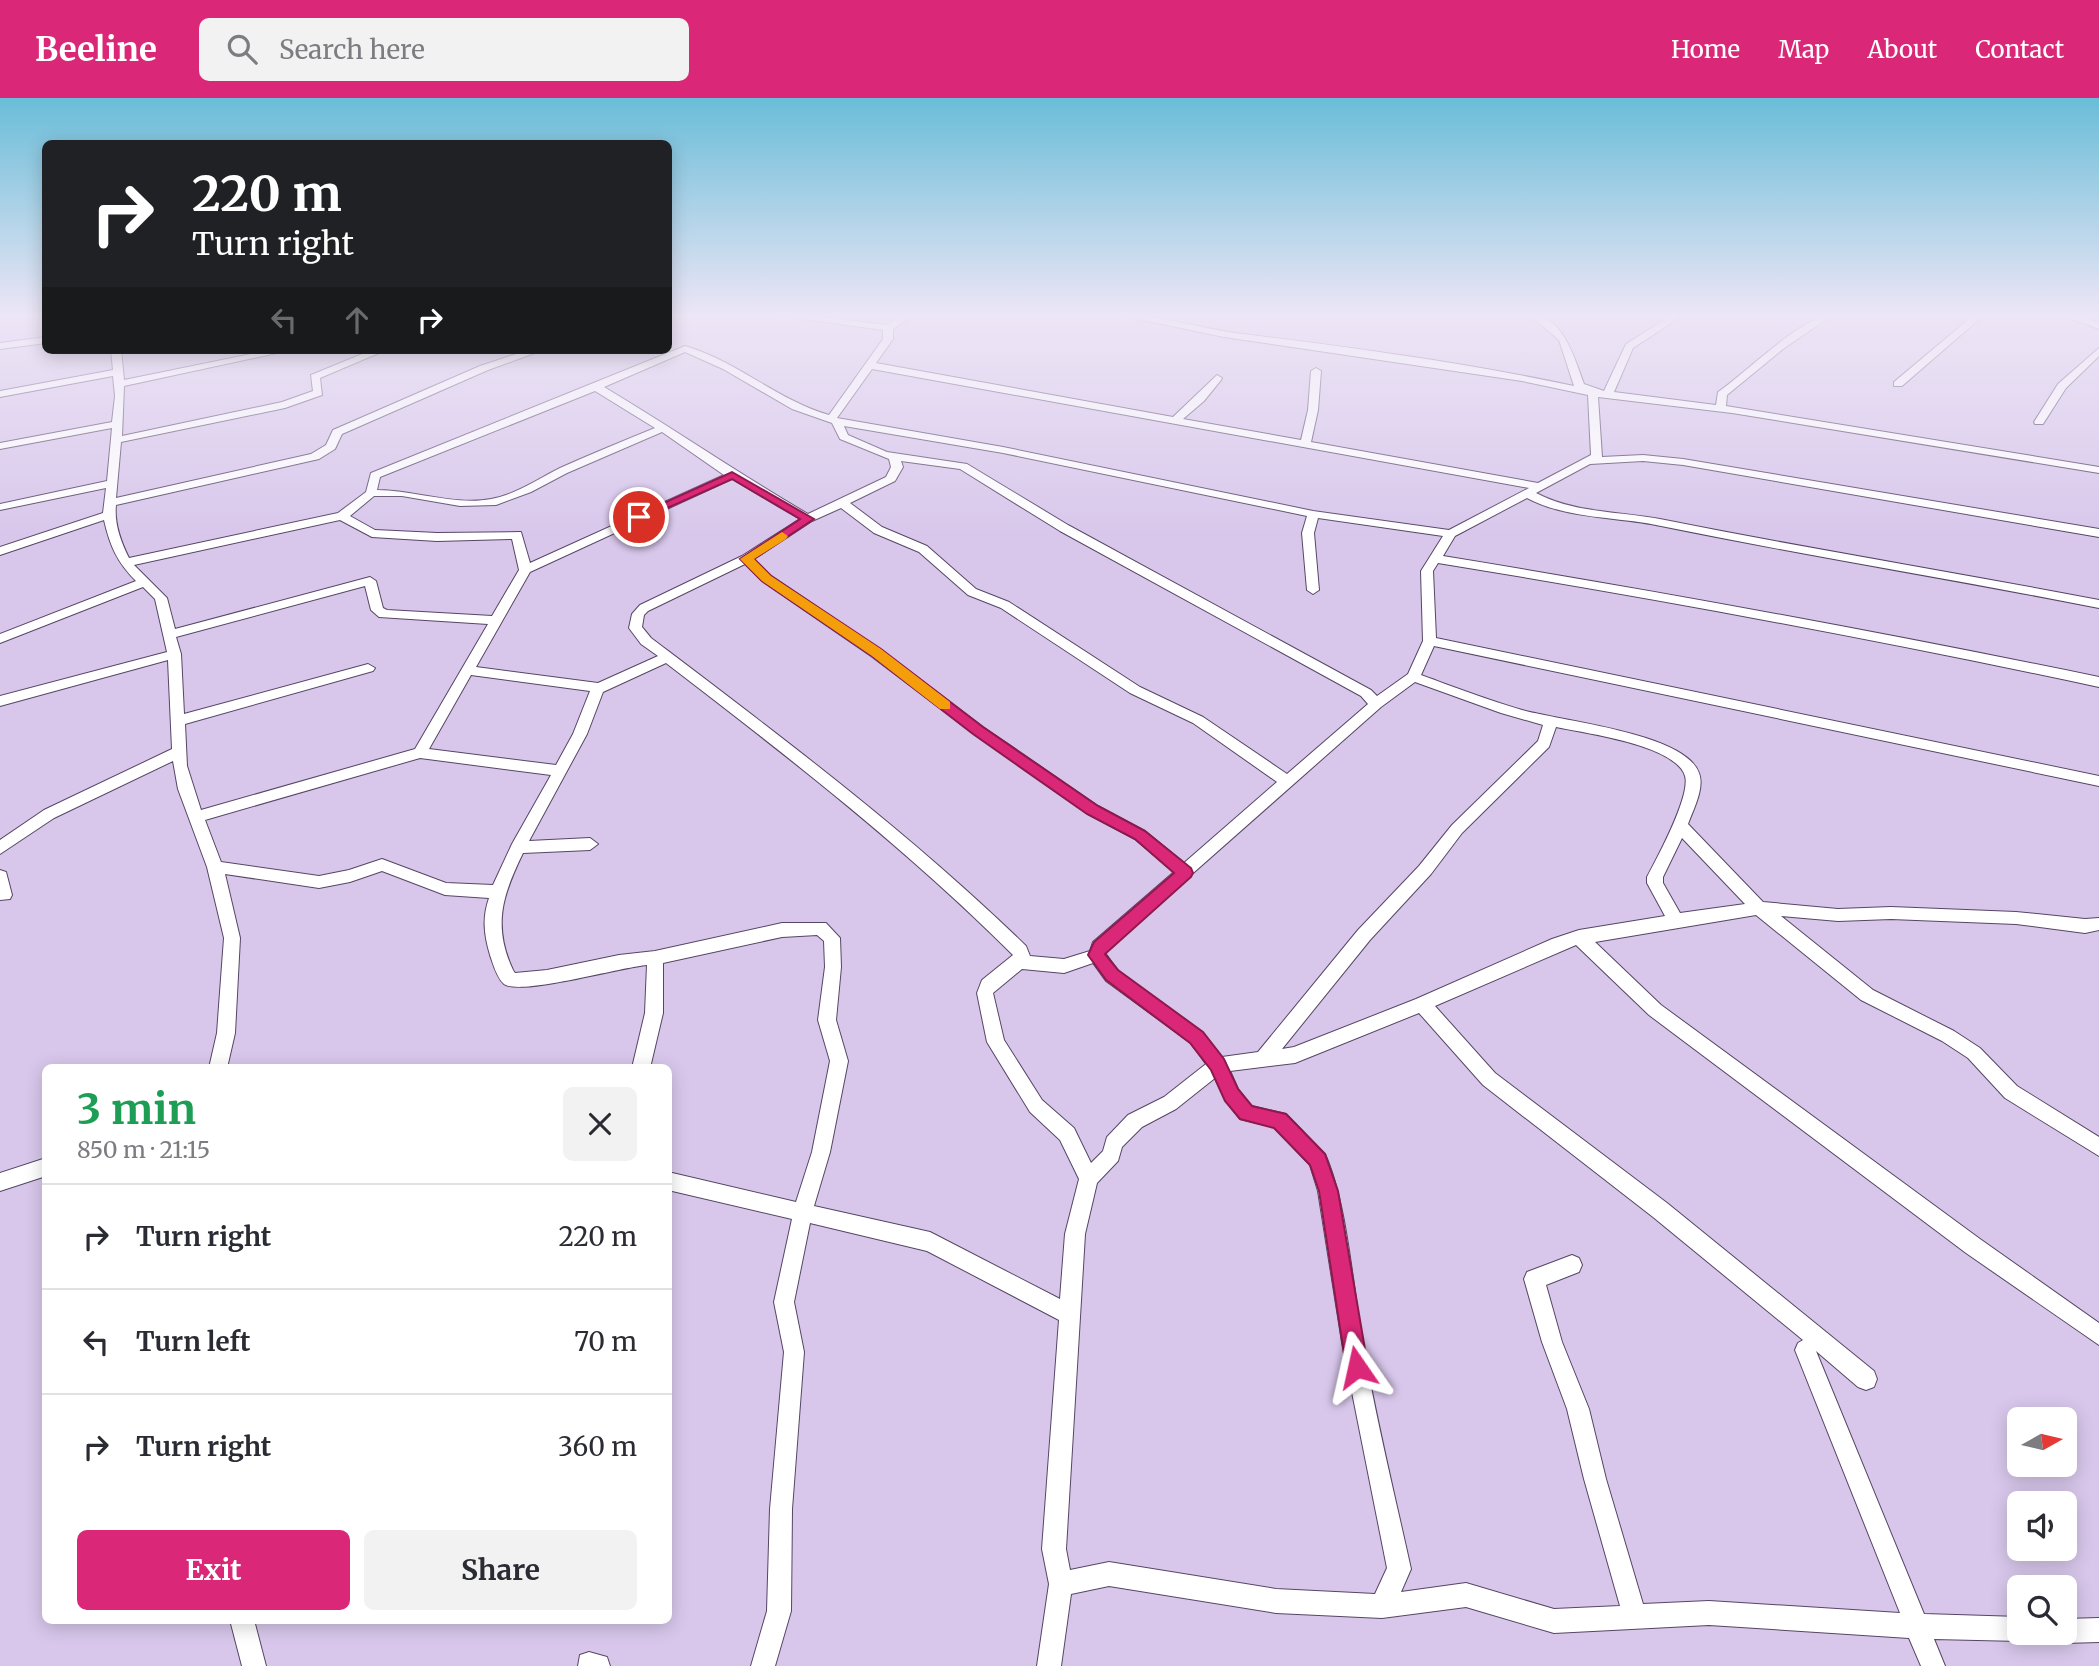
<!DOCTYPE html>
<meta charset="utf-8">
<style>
body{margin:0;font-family:Merriweather,serif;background:#f2f2f3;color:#2b2b33;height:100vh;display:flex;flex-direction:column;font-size:26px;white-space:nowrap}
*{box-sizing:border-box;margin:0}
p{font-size:23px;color:#7c7c81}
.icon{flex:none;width:38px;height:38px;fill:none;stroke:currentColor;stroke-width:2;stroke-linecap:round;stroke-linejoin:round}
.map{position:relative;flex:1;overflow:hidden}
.panel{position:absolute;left:42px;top:966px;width:630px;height:560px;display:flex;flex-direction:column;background:#fff;border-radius:10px;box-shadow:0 4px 18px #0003}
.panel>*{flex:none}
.guide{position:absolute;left:42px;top:42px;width:630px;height:214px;border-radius:10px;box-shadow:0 4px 18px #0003;background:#202124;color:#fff;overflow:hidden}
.needle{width:46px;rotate:82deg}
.buttons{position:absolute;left:2007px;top:1309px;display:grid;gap:14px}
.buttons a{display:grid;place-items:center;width:70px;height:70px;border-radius:10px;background:#fff;box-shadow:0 4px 18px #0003;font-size:35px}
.pin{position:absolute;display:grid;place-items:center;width:60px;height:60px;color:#fff;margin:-30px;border:4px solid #fff;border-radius:50%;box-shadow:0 2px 7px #0007}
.me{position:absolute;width:77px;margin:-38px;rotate:349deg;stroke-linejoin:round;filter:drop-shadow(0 0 5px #0008)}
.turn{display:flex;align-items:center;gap:24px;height:147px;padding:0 35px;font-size:32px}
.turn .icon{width:91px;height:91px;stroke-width:2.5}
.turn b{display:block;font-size:49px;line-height:60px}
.lanes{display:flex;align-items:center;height:66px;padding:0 35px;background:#0003;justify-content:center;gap:35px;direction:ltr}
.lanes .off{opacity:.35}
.round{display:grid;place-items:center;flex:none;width:74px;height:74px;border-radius:10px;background:#f2f2f3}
.overview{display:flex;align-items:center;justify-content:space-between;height:119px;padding:0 35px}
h1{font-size:42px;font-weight:700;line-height:52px;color:#1e9e55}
.primary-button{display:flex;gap:14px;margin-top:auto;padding:14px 35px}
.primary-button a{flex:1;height:80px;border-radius:10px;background:#db2777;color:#fff;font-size:28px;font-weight:700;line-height:80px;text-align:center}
.primary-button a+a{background:#f2f2f3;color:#2b2b33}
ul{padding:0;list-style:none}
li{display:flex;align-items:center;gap:21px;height:105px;padding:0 35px;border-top:2px solid #e1e1e2}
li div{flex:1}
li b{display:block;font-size:26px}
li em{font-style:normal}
header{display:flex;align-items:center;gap:42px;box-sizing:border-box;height:98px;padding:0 35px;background:#db2777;color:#fff}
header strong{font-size:33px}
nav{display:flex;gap:38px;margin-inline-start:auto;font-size:24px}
.search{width:490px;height:63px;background:#f2f2f3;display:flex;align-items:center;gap:18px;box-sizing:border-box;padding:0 24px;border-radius:10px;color:#7c7c81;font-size:26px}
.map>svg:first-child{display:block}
</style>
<header>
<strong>Beeline</strong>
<div class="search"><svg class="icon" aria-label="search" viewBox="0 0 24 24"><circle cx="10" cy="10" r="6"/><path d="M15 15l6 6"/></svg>Search here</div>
<nav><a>Home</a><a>Map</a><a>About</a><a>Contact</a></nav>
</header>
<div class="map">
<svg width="2099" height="1568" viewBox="0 0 2099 1568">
<rect width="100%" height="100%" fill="#d8c7eb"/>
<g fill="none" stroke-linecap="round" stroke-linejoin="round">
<g stroke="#554665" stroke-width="2">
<path id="minor" d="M767 216H798L886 227 905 216H916L893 231V241L876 265 1173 319 1217 277 1222 280 1221 282 1204 303 1183 321 1301 342 1308 312 1311 273 1316 270 1321 273 1318 312 1311 344 1538 385 1591 357 1588 297 1522 283 1224 239 1114 216C1155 216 1194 229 1235 235 1348 249 1462 264 1574 288L1559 242 1528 216C1563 216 1574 259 1584 286L1604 293 1626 246 1674 216H1685L1633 250 1614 294 1716 307 1718 294C1746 275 1804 216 1834 216L1783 251 1727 297 1726 308 2099 369V375L1732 315 1598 299 1602 359 1643 357 1683 361 2099 431V439L1683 367 1643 363 1590 366 1536 395C1576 416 1622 413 1665 422 1809 451 1954 474 2099 502V510C1953 481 1807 458 1661 428 1616 418 1569 422 1527 400L1455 438 1443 458C1662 494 1881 534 2099 579V589C1880 542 1659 501 1438 465L1433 473 1436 540 2099 678V688L1434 548 1421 577C1454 589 1488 602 1522 612 1560 623 1685 635 1699 675 1705 690 1693 712 1688 726L1763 804 1838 811 1891 809 2016 814 2085 821 2099 820V832L2085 835 2016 826 1891 821 1838 823 1781 818 1873 892 1954 933 1980 950 2017 988 2099 1039V1058L2005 1000 1968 960 1942 943 1861 902 1756 817 1595 844 1661 907 1980 1141 2099 1225V1247L1966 1155 1649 917 1576 847 1435 908 1495 975 1667 1105 1874 1273 1877 1281 1874 1289 1866 1292 1858 1289 1816 1253 1924 1516 2020 1519V1535H2030L2028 1539 2020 1543 1934 1541 1945 1568H1921L1909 1540 1709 1527 1554 1535 1466 1509 1382 1520 1276 1515 1109 1488 1071 1496 1061 1568H1037L1049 1486 1042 1451 1059 1222 927 1153 810 1125 794 1204 804 1254 792 1411 791 1513 775 1568H751L767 1513 770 1411 784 1254 774 1204 792 1121 668 1092V1074L796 1104 812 1054 830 963 818 922 825 869 824 843 817 837 782 839 663 865V915L650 970H632L645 915 647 867C622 869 519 898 504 886 497 880 493 866 490 857 484 837 482 820 489 800L445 797 382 773 350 784 319 790 225 776 240 840 235 935 227 970H209L217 935 224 840 207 769 178 691 173 663 54 720 0 756V742L44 712 172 651 168 562 0 608V598L167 554 155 501 143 489 0 545V536L136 483C117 464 110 448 104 422L0 457V449L103 415 106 390 0 412V406L107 383 112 330 0 351V345L112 324 115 298 113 278 0 299V293L113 272 111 252H121L124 282 271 252H291L124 288 122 338 282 304 313 293 311 277 372 252H386L320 280 322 297 285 310 121 344 116 400 311 356 326 347 333 332 480 268 528 252H543L488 272 342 336 335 351 319 361 116 407C114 426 121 444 129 460L338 415 366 394 371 375 685 248C737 263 777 302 829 317L883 241V232ZM685 254 723 271 792 311 832 325 840 341 889 361 891 369 886 379 808 416C739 376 673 330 604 289ZM872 271 1529 390 1449 432 1313 413 1003 349 837 320ZM595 293 655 330C623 343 591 356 560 370 538 381 515 397 491 401 456 408 414 392 377 392L380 379ZM844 328 1003 355 1307 418 1302 435 1307 492 1313 496 1319 492 1314 435 1318 420 1443 438 1421 473 1423 543 1408 576 1377 598 1371 592 1068 427 967 366 887 354 848 337ZM662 334 724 377 530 465 521 434 437 435 375 432 350 418 374 398H402L460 408 496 407 531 394 567 375ZM901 363 960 371 1060 433 1361 598 1368 606 1287 676 1203 619 1140 589 1009 504 976 491 927 448 882 429 850 405 895 383 903 369ZM732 381 800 421 742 458 640 507 632 516 629 530 641 546 658 558 598 585 476 569 530 474ZM841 410 874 435 919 454 968 497 1001 510 1130 595 1193 625 1277 684 1184 765 1145 733 1098 708 983 629 881 552 770 477 754 461 812 423ZM340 422 372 439 437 443 512 441 519 472 492 518 387 512 383 510 376 483 370 479 175 531 167 500 134 467ZM745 466 762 483 871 558 973 635 1088 716 1135 741 1174 774 1093 844 1090 853 1064 861 1030 858 1026 848C910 735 779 637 651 540L642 529 644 517 648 513ZM365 488 371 512 379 519 488 526 415 651 201 712 187 668 185 626 373 573 375 570 368 566 184 616 181 556 176 539ZM666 565C786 657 906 750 1013 857L982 882 977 895 987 944 1030 1014 1060 1042 1079 1081 1065 1136 1060 1201 930 1134 814 1108 830 1054 848 963 836 922 841 869 840 840 826 825H782L655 853 619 857 547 872 515 875 513 872C492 827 503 796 523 755L590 752 598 746 590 740 529 743 587 636 603 594ZM471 577 590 593 573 636 556 667 429 651ZM1415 584 1501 615 1543 627 1538 643 1452 727 1419 768 1358 832 1258 954 1222 959 1203 935 1118 873 1106 856V852L1381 609ZM1556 629C1584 635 1676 647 1685 678 1691 698 1657 760 1647 779V785L1665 818 1579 832 1552 841 1416 901 1294 949 1282 951 1370 842 1431 776 1462 735 1549 649ZM420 660 551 677 512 746 493 787 446 785 382 761 349 772 319 778 221 764 205 722ZM1682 740 1745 806 1680 815 1663 785V779ZM1093 865 1106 883 1191 945 1206 966 1164 999 1128 1017 1107 1039 1103 1053 1091 1065 1074 1030 1042 1002 1004 942 993 895 1022 871 1064 875ZM1419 915 1483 987 1653 1119 1803 1242 1798 1245 1795 1252 1900 1515 1709 1503 1643 1506 1606 1381 1589 1311 1562 1244 1546 1187 1579 1174 1582 1167 1579 1160 1572 1157 1527 1174 1524 1181 1542 1244 1567 1311 1584 1381 1620 1508 1554 1511 1466 1485 1401 1494 1411 1471C1394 1394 1375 1317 1362 1240 1352 1184 1347 1106 1325 1056L1286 1016 1251 1008 1238 991 1230 973 1295 965ZM1215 980 1226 1003 1240 1021 1274 1029 1310 1067 1318 1093 1342 1244 1387 1470 1375 1496 1276 1491 1109 1464 1070 1472 1066 1451 1085 1136 1097 1085 1118 1063 1122 1049 1142 1029 1176 1011Z
M1975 216H1985L1902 288H1894V284Z
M2058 216H2073L2099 225V231Z
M46 239V245L0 251V245Z
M2099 250V258L2066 290 2043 326H2035L2034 324 2058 286Z
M0 772 6 774 12 797 10 801 0 802Z
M46 1060V1078L0 1093V1075Z
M2099 1520V1544L2065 1545 2056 1542 2054 1535H2065V1521Z
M230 1522H254L266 1568H242Z
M589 1554 607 1559 610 1568H578L580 1557Z"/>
</g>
<use href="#minor" fill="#fff" fill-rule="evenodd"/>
</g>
<linearGradient id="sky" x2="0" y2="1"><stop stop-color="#6abdd8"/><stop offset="0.5" stop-color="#ede6f6"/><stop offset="1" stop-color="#ede6f6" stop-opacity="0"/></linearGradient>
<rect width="2099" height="436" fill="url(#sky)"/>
<path fill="#db2777" stroke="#8e194d" stroke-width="2" d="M732 374 814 421 754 461 771 478 881 551 983 629 1098 708 1145 733 1191 770 1193 775 1191 779 1105 856 1118 872 1203 934 1224 961 1238 991 1252 1008 1286 1016 1325 1056 1338 1093 1368 1269 1365 1277 1357 1280 1349 1277 1346 1269 1319 1093 1310 1067 1274 1030 1240 1021 1225 1003 1211 972 1190 945 1106 882 1088 857 1094 844 1174 775 1135 741 1087 716 973 636 872 558 762 483 740 461 800 421 732 381 643 421 633 419Z"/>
<path fill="#f59e0b" d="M782 434 788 438 786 441 754 461 771 478 881 551 950 604V611H940L872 558 762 483 740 461Z"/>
</svg>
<div class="buttons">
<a><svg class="needle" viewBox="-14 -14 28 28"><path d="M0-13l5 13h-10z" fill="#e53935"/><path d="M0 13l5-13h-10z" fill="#7c7c81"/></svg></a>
<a><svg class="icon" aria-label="sound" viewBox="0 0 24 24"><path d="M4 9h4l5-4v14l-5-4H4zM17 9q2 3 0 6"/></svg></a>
<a><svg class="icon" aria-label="search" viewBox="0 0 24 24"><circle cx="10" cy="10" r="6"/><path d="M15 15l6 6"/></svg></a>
</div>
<div class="pin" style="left:639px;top:419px;background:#d93025"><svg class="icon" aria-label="arrive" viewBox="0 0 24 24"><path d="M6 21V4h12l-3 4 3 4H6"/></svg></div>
<svg class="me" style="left:1357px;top:1269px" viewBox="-20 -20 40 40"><path d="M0-17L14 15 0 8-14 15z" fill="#db2777" stroke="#fff" stroke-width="4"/></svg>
<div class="guide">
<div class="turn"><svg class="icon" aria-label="right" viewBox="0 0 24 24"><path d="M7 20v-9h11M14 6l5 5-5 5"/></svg><div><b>220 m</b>Turn right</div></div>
<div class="lanes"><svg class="icon off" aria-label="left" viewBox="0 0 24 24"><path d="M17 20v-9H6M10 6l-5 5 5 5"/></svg><svg class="icon off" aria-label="ahead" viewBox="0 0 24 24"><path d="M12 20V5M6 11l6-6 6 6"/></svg><svg class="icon" aria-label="right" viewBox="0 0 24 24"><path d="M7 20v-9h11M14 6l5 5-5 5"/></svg></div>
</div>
<section class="panel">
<div class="overview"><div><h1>3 min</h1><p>850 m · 21:15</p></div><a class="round"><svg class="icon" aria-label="close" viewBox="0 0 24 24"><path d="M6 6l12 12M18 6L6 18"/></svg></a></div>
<ul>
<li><svg class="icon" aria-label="right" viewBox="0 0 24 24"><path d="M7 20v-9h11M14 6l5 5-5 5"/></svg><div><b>Turn right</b></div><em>220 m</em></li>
<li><svg class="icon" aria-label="left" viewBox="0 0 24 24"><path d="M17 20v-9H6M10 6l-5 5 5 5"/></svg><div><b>Turn left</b></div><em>70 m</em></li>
<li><svg class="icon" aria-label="right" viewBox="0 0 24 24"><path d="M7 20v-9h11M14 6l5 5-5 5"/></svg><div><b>Turn right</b></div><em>360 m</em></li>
</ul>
<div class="primary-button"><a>Exit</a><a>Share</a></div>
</section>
</div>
